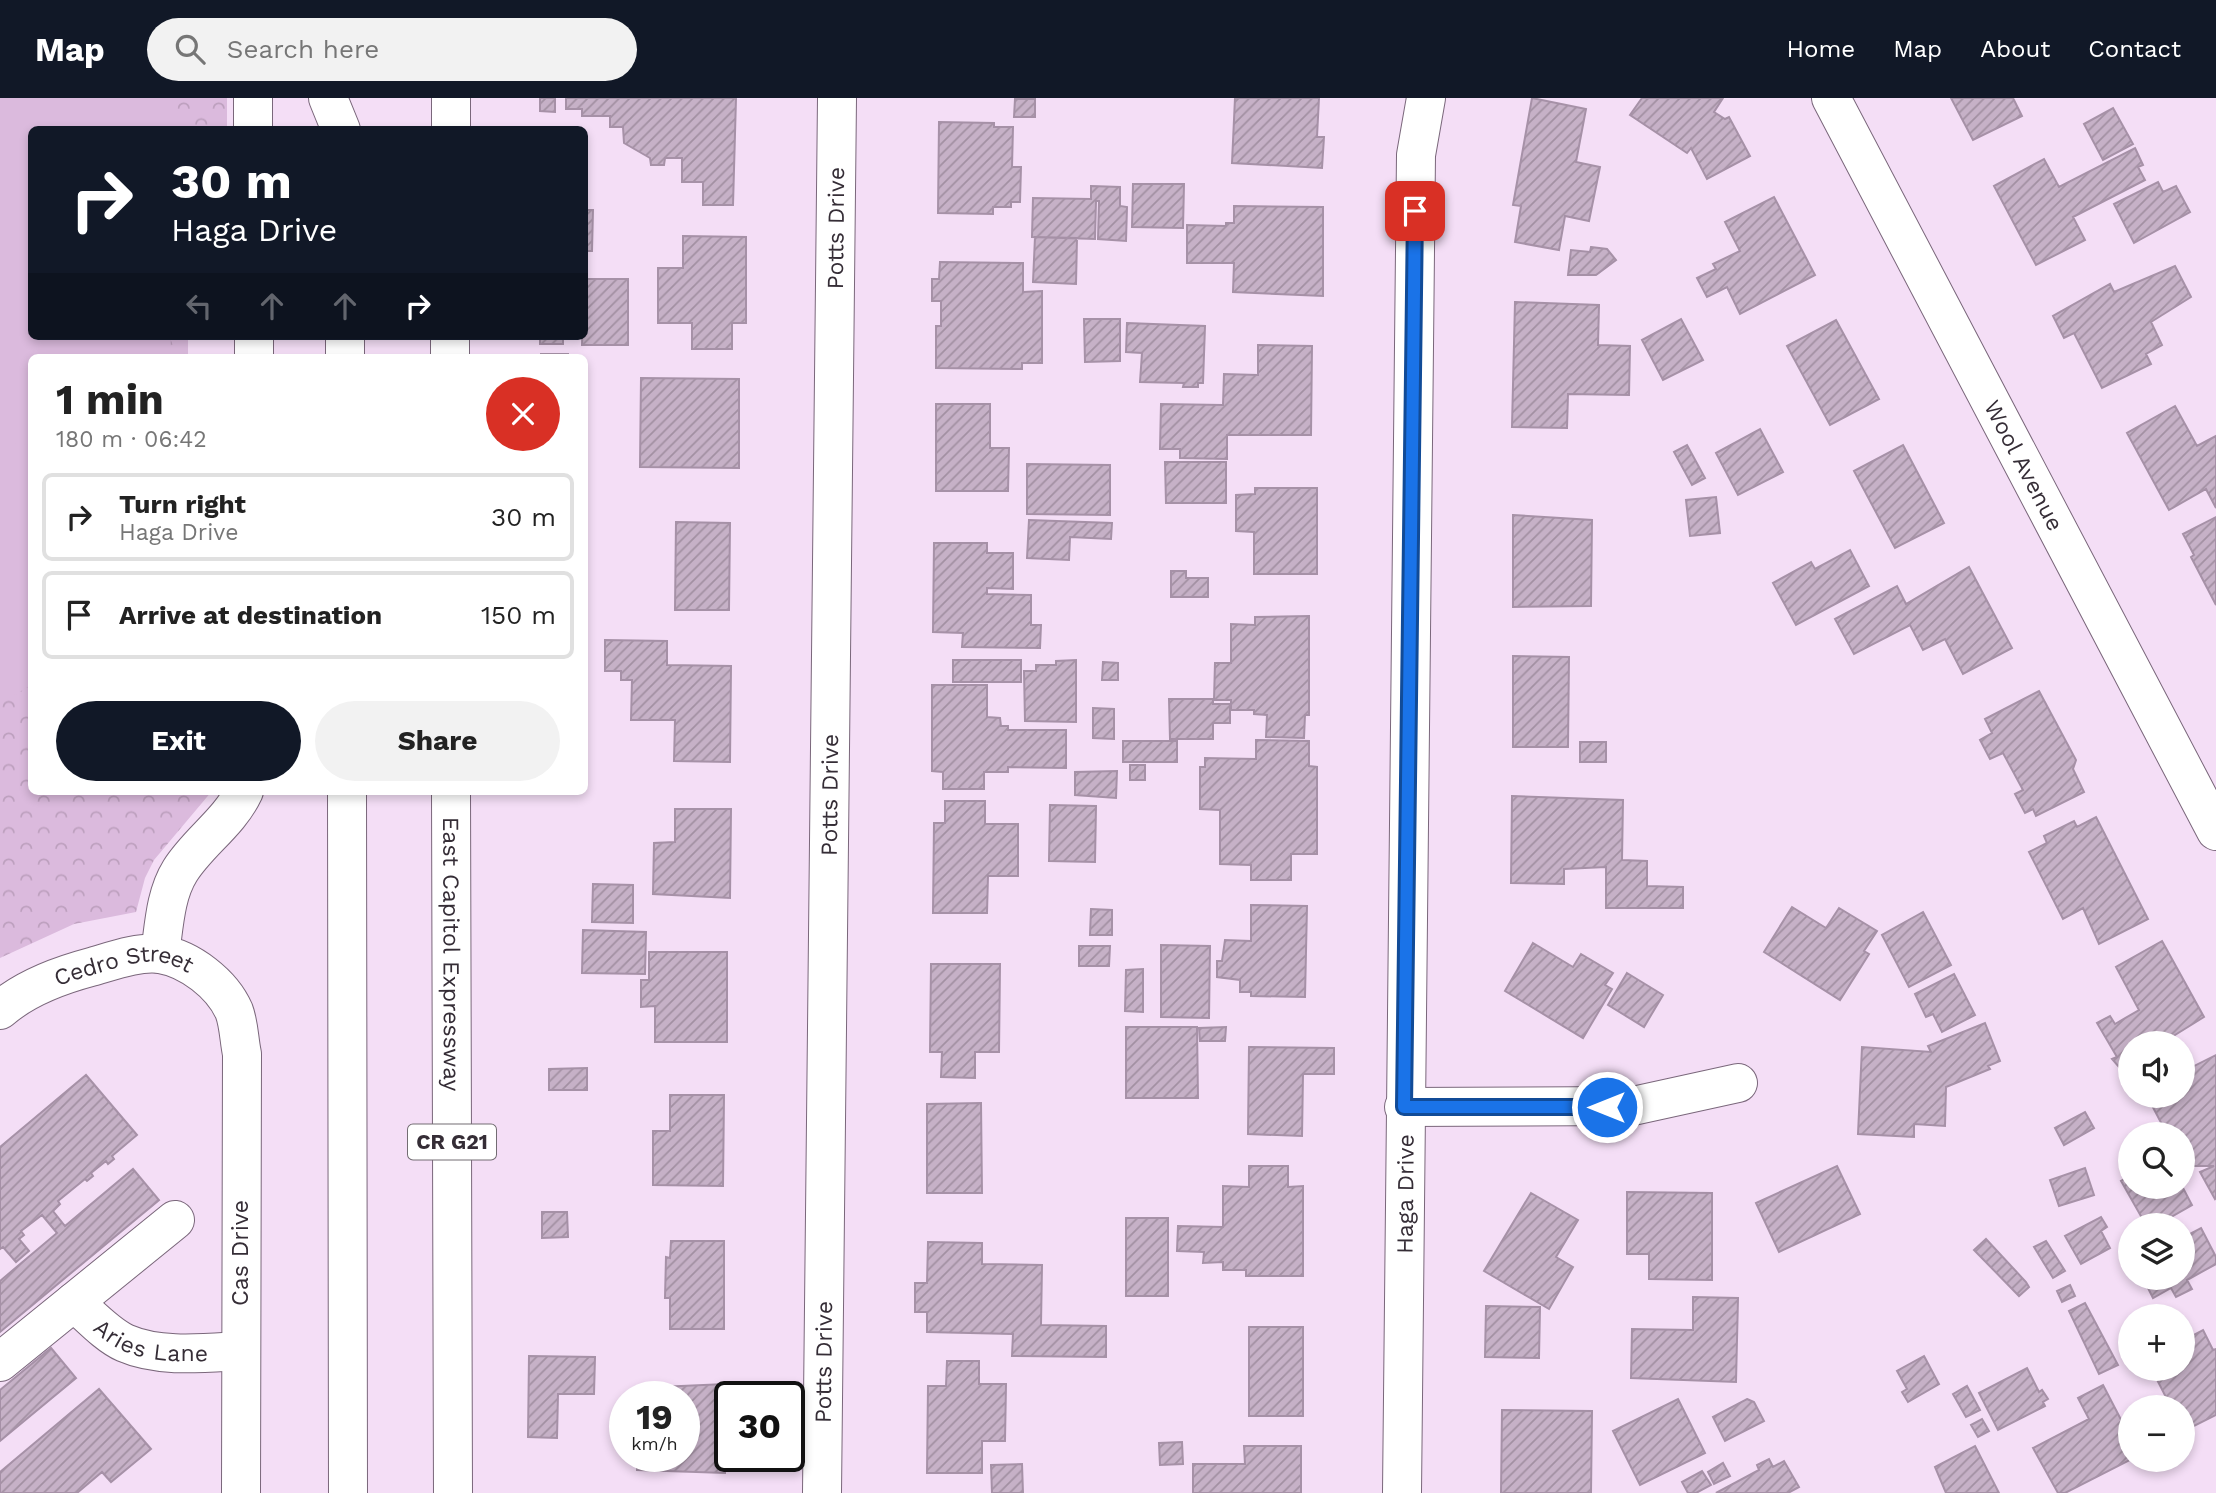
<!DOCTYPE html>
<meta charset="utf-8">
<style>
body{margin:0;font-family:"Work Sans",sans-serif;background:#f2f2f2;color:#222;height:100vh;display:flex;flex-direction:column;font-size:26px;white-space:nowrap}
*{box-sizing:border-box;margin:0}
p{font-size:23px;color:#767676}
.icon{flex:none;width:38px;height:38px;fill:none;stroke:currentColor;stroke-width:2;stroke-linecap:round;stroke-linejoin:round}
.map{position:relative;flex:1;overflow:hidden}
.sheet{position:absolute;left:28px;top:256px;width:560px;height:441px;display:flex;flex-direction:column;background:#fff;border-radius:10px;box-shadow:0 4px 10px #0003}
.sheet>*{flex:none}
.guide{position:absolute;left:28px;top:28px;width:560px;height:214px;border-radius:10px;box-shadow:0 4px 10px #0003;background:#111827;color:#fff;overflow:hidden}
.fabs{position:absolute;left:2118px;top:933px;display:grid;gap:14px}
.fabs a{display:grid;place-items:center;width:77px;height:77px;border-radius:50%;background:#fff;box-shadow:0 4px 10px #0003;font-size:35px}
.speed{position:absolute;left:609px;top:1283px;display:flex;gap:14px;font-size:35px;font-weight:700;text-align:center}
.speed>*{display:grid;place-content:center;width:91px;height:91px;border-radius:50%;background:#fff;box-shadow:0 4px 10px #0003;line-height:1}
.speed small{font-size:18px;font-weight:400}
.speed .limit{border:4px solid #111;border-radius:10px;background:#fff;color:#111}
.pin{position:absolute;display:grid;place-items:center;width:60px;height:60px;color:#fff;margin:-30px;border-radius:14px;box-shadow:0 4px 10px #0006}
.me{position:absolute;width:77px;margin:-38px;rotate:270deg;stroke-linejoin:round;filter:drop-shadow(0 0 5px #0008)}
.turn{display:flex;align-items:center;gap:24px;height:147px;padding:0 28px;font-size:32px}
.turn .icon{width:91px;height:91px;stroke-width:2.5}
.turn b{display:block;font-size:49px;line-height:60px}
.lanes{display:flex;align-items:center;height:66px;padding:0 28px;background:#0003;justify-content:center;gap:35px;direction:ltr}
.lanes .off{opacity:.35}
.round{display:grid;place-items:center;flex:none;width:74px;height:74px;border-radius:37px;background:#f2f2f2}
.overview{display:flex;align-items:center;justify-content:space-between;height:119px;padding:0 28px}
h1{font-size:42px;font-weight:700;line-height:52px}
.cta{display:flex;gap:14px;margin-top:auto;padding:14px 28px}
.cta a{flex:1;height:80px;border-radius:42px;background:#111827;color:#fff;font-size:28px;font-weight:700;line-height:80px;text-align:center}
.cta a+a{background:#f2f2f2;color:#222}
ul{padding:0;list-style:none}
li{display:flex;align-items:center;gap:21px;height:88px;margin:0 14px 10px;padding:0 14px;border:4px solid #e0e0e0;border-radius:10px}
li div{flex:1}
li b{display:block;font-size:26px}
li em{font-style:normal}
header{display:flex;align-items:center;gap:42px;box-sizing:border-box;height:98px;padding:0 35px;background:#111827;color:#fff}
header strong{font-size:33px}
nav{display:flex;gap:38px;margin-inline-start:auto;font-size:24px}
.search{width:490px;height:63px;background:#f2f2f2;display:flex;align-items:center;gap:18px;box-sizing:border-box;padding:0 24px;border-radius:38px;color:#767676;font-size:26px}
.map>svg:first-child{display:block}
</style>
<header>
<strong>Map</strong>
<div class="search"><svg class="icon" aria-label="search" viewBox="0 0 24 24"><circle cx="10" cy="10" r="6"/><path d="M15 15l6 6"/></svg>Search here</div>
<nav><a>Home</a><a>Map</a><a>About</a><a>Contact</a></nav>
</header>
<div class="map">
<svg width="2216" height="1395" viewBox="0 0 2216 1395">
<defs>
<pattern id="park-crowns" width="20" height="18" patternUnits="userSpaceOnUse" patternTransform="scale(1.75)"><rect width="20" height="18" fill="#dbbadd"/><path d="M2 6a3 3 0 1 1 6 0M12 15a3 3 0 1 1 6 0" fill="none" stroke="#bda0be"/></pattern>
<pattern id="building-hatch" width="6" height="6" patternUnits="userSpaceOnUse" patternTransform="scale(1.75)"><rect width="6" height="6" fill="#c6b1c7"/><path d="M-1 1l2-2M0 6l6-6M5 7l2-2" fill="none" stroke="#a290a2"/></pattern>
</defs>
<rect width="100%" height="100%" fill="#f4def6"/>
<path fill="url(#park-crowns)" d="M0 0H227V31L32 32V238H188V259H32V693H212L154 762 145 780 136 814 74 826 0 860Z"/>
<path fill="#dbbadd" d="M0 0H178L177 31 32 32V238H171L170 259H32L31 348 14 343 31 370V587L0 606Z"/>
<path fill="url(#building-hatch)" stroke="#a691a7" stroke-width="2" d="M540 0H555V14L540 13Z
M566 0H736L733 107H703V84H682V60H665L664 67H651L650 60 624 45 623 29H610V18H582V11H566Z
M1235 0H1319L1317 39H1324L1322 70 1232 65Z
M1532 0 1586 11 1576 64 1600 69 1589 123 1565 118 1559 152 1515 144 1521 108 1513 107Z
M1642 0H1723L1714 14 1725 21 1729 19 1750 58 1707 81 1691 50 1687 55 1630 17Z
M1951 0H2013L2022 18 1973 42Z
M1015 1H1035V19H1014Z
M2113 10 2133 46 2103 62 2084 26Z
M939 24 994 25V29H1013L1012 69H1021L1020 104H1011V109H993V116L938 115Z
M2135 50 2143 67 2138 69 2145 82 2073 119 2085 142 2036 167 1994 88 2044 61 2059 89Z
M2158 84 2163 94 2176 88 2190 114 2134 145 2114 106Z
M1133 86H1184L1183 130 1132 129Z
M1091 88 1120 89V108L1127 109 1126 143 1098 141 1099 103H1096L1095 141 1032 139 1033 100 1091 101Z
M1774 99 1815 177 1740 216 1727 189 1707 199 1697 180 1716 171 1713 166 1740 153 1725 124Z
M1234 108 1323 109V198L1233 194 1234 165H1187V127L1226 128V125H1234Z
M584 112H593L592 153H584Z
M683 138 746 139V225H732V251H692V225H658V170H683Z
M1035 139 1077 140 1076 186 1033 184Z
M1591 149 1607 151 1616 162 1596 177H1568L1571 152 1590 154Z
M940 164 1023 165V194L1042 193V265H1022V271L936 270V228H941V203H932V181H939Z
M2175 168 2191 199 2151 224 2162 247 2146 256 2151 266 2102 290 2074 235 2064 240 2053 218 2110 186 2114 194Z
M584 181H628V247H582Z
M1515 204 1599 207 1598 247 1630 248 1629 297 1568 296 1567 330 1512 329Z
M1084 221H1120V263L1085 264Z
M1681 221 1703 262 1663 282 1642 242Z
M1836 222 1879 301 1830 327 1787 248Z
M1127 225 1205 228 1203 285H1198V289H1183L1184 285 1140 284 1142 255 1126 254Z
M540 238H563V246H540Z
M1258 247 1312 248 1311 337H1227V361L1180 360V351H1160L1161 306 1223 307 1224 276 1258 277Z
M541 256H568V259H541Z
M641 280 739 281V370L640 369Z
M936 306H990V350H1009L1008 393H936Z
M2175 308 2197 348 2216 338V410L2206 391 2169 412 2127 335Z
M1760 331 1783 374 1738 397 1716 355Z
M1687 347 1705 380 1692 387 1674 354Z
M1903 347 1944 425 1895 450 1854 373Z
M1165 364H1226V405H1166Z
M1027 366 1110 367V417L1027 416Z
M1255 390H1317V476H1254V434L1236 433V397L1255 396Z
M1716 399 1720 435 1690 438 1686 402Z
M1513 417 1592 422 1591 508 1513 509Z
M2216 419V507L2191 459 2194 457 2183 436Z
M1029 422 1112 425 1111 441 1070 439 1069 462 1027 460Z
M676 424 730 425 729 512H675Z
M934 445H987V455H1013V491L987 490V496L1031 497V527H1041L1040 550 962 549 963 535 933 534Z
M1850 452 1869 488 1796 527 1773 485 1811 464 1815 471Z
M1969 469 2012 550 1963 576 1945 541 1923 552 1910 527 1854 556 1835 521 1897 488 1906 506Z
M1171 473H1186V480H1208V499H1171Z
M1309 518V617H1305L1304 640 1266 639 1267 617 1254 616V612H1231V602H1214L1215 565H1231V526L1255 527V519Z
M605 542 667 543V567L731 568 730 664 674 663 675 622H631L632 582H621V573H605Z
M1513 558 1569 559 1568 649H1513Z
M953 562H1021V584H953Z
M1076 562V624L1025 623 1024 573H1036V567H1056V563Z
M1103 564 1118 565V582H1102Z
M932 587H987V619L1000 620 1001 628H1008V632H1066V670L1008 669V674H984V691H943V674L932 673Z
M2039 593 2076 662 2073 671 2084 694 2036 718 2033 711 2025 715 2015 696 2023 692 2003 655 1990 661 1980 642 1992 635 1985 621Z
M1169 601H1213V606H1230V625H1213V641H1170Z
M1093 610 1114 611V641L1093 640Z
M1256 642 1309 643V668L1317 669V756H1291V782H1251V767L1220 766V712L1200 711V669H1205V660L1256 661Z
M1123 643H1177V664H1123Z
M1580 644H1606V664H1580Z
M1130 667H1145V682H1130Z
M1117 673 1116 700 1075 697V674Z
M1512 698 1623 702 1622 762 1647 763V788L1683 789V810H1606V769L1564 771V786L1511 785Z
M945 703H985V726H1018V778H988L987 815H933L934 725H945Z
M1050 707 1096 708 1095 764 1049 763Z
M675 711H731L730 800 653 796 654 745 675 744Z
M2096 719 2148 821 2099 846 2083 810 2063 821 2029 754 2047 745 2044 738 2074 723 2077 729Z
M593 786 633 787V825L592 824Z
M1251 807 1307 808 1305 899 1251 898V894H1240V882L1217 879V863H1222L1225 842 1251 843Z
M1792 809 1826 830 1839 810 1877 833 1864 853 1869 856 1840 902 1764 854Z
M1091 811 1112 812V837H1090Z
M1923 814 1951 867 1909 889 1882 837Z
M583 832 646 834 645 876 582 875Z
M2162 843 2204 919 2162 945H2130V973L2125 976 2112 961 2117 959 2097 925 2110 918 2115 926 2139 912 2116 869Z
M1533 845 1573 869 1581 856 1613 875 1605 887 1612 891 1583 940 1505 893Z
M1161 847 1210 848 1209 920 1161 919Z
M1079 848H1110L1109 868H1079Z
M649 854H727V944H655V908L641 909V882H649Z
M931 866H1000L999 954H975V980L941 979 942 954H930Z
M1143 871V914L1125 913 1126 872Z
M1627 875 1663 897 1644 929 1608 907Z
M1954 876 1975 917 1942 934 1933 916 1926 919 1915 896Z
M1985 925 2000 963 1988 968 1990 971 1946 989 1945 1028 1914 1026V1039L1858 1036 1862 949 1931 954 1928 948Z
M1126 929H1197L1198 1000H1126Z
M1226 929 1225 943H1200L1199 930Z
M1249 949 1334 950V976H1303L1302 1038 1248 1036Z
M2216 957V1100L2215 1101 2200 1074 2214 1068H2184L2182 1036H2167L2147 998H2182V974Z
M587 970V992H549V971Z
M86 977 137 1037 112 1058 114 1061 108 1066 106 1063 91 1075 93 1078 87 1083 85 1081 58 1103 60 1106 53 1113 65 1128 133 1071 159 1102 0 1234V1183L57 1135 42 1117 21 1133 24 1137 19 1141 29 1153 16 1164 3 1149 0 1151V1049Z
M670 997H724L723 1088 653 1087V1033H670Z
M981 1005 982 1095H927V1006Z
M2085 1014 2094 1030 2064 1047 2055 1030Z
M1249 1068H1288V1089L1303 1088V1178H1246V1172H1223V1164L1203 1165 1204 1154 1177 1153 1178 1128 1223 1129V1088L1249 1089Z
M1837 1068 1860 1116 1779 1154 1756 1105Z
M2085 1070 2094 1097 2059 1108 2050 1082Z
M2130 1078V1088H2182L2192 1107 2157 1127H2146L2121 1083Z
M1627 1094 1712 1095V1182L1649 1181V1156H1627Z
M1531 1095 1578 1122 1556 1159 1573 1169 1549 1211 1484 1173Z
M542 1114H567L568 1139 542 1140Z
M2101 1119 2107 1129 2101 1133 2110 1150 2081 1166 2065 1138Z
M1126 1120H1168V1198H1126Z
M2201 1130 2216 1159V1166L2187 1182 2192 1191 2176 1199 2171 1190 2153 1200 2143 1180H2182V1140Z
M1986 1141 2026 1184 2029 1189 2019 1198 1974 1152Z
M671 1143H724V1231H670V1200H665L666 1159 670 1160Z
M2046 1143 2065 1173 2053 1180 2034 1149Z
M928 1144 982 1145V1166L1042 1167 1041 1227 1106 1228V1259L1012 1258 1013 1236 927 1234V1214H915V1185H927Z
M2070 1187 2075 1198 2062 1204 2057 1193Z
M1693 1199 1738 1200 1736 1284 1631 1280 1632 1231 1693 1232Z
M2085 1205 2118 1267 2099 1276 2069 1213Z
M1486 1208 1540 1209 1539 1260 1485 1259Z
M1249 1229H1303V1318H1249Z
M2203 1232 2213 1252 2216 1251V1317L2184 1333 2182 1309H2171L2151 1270H2182V1243Z
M51 1250 76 1280 0 1343V1292Z
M529 1258 595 1259 594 1296H558L557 1340 528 1339Z
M1924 1258 1939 1286 1908 1304 1902 1294 1907 1291 1897 1273Z
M947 1263H979V1286H1006L1005 1343H982V1375H927L928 1288H946Z
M2027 1270 2039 1294 2042 1292 2048 1301 2043 1304 2045 1308 1998 1332 1979 1295Z
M725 1286V1375L637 1372V1358H684V1298H637V1290Z
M2103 1287 2130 1339V1362L2065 1395H2058L2033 1350 2089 1321 2078 1300Z
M1967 1288 1980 1312 1966 1319 1953 1296Z
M99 1291 151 1351 111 1384 102 1374 77 1395H0V1374Z
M1678 1301 1705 1355 1640 1387 1613 1333Z
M1747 1301 1754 1304 1764 1323 1725 1343 1713 1319Z
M1502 1312 1592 1313 1591 1395H1501Z
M1982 1321 1989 1333 1978 1339 1971 1327Z
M1182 1344 1183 1366 1160 1367 1159 1345Z
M1244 1348H1301V1395H1193V1366H1245Z
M1975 1348 1999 1395H1946L1935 1369Z
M1769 1361 1773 1369 1784 1363 1799 1389 1788 1395H1716L1759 1372 1757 1367Z
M1723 1365 1730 1378 1714 1386 1708 1374Z
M1022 1366 1023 1395H992L991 1367Z
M1702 1373 1711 1387 1696 1395H1688L1682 1384Z"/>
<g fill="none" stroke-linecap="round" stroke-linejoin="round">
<g stroke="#7a677b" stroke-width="40">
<g id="minor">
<path d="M253 0V32"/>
<path id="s1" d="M1831 0 2216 733"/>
<path d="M254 238V259"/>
<path d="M160 856C164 829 165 797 180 773 198 744 229 725 244 693"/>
<path id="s2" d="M0 912C24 891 61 877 91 869 112 863 139 853 160 856 190 861 222 886 234 913 239 926 239 942 242 956L241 1395"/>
<path d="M1404 1009 1633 1008 1738 985"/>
<path d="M74 1204 175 1122"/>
<path id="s3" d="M0 1264 74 1204C89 1217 107 1237 125 1245 159 1260 204 1255 240 1253"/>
<path id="s4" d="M822 1395 837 0"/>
<path id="s5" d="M1402 1395 1416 57 1426 0"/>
</g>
</g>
<g stroke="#7a677b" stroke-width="40">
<g id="highway">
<path d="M328 0 341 32"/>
<path d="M451 0V32"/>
<path d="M345 238V259"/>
<path d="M450 238V259"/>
<path d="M347 693 348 1395"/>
<path id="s6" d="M451 693 453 1395"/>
</g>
</g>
<use href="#minor" stroke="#fff" stroke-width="38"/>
<use href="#highway" stroke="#fff" stroke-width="38"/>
</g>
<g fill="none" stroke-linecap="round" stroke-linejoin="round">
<g stroke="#114b97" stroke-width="18">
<path id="route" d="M1415 113 1404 1009H1607"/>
</g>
<use href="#route" stroke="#1a73e8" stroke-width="12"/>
</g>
<g text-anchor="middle" stroke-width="5" stroke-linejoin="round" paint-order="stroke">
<rect fill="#fff" stroke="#726c72" stroke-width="2" x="408" y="1026.5" width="88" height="35" rx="5"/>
<g font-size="21" font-weight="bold" fill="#352d36">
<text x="452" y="1051">CR G21</text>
</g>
<g font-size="23" fill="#352d36" stroke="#fff">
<text dy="8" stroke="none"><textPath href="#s4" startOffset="1265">Potts Drive</textPath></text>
<text dy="8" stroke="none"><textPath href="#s1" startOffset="415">Wool Avenue</textPath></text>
<text dy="8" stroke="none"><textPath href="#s4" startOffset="698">Potts Drive</textPath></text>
<text dy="8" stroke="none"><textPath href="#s6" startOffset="163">East Capitol Expressway</textPath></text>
<text dy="8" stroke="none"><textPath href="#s2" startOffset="135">Cedro Street</textPath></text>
<text dy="8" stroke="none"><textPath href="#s5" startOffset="299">Haga Drive</textPath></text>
<text transform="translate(240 1155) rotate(-90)" y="8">Cas Drive</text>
<text dy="8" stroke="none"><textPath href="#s3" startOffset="186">Aries Lane</textPath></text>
<text dy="8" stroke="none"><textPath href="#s4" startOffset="131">Potts Drive</textPath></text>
</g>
</g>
</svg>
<div class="fabs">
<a><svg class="icon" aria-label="sound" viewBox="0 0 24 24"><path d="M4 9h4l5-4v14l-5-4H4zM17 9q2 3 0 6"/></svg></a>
<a><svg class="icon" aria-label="search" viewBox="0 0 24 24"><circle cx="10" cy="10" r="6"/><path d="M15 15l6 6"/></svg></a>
<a><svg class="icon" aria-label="layers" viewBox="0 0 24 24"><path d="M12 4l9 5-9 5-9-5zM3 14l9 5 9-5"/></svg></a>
<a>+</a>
<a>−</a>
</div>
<div class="speed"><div>19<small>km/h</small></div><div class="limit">30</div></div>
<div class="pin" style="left:1415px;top:113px;background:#d93025"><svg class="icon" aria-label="arrive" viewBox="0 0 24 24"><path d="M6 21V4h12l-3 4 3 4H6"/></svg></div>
<svg class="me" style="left:1607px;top:1009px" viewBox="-20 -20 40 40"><circle r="17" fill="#1a73e8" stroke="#fff" stroke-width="3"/><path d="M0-11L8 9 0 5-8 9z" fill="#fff"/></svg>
<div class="guide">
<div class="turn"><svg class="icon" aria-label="right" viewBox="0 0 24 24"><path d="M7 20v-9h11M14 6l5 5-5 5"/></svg><div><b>30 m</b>Haga Drive</div></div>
<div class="lanes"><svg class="icon off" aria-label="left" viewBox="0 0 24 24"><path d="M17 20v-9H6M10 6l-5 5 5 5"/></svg><svg class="icon off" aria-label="ahead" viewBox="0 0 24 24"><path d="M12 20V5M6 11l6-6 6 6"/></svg><svg class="icon off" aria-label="ahead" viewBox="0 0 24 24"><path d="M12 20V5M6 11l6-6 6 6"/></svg><svg class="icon" aria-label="right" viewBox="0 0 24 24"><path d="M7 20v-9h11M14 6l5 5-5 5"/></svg></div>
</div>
<section class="sheet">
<div class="overview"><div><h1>1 min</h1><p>180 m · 06:42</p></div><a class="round" style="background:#d93025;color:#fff"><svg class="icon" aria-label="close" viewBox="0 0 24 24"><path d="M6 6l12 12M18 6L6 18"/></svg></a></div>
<ul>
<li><svg class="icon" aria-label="right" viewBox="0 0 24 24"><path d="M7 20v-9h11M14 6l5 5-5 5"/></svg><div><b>Turn right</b><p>Haga Drive</p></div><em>30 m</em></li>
<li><svg class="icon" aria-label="arrive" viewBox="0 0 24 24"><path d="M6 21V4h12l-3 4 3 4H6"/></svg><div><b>Arrive at destination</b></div><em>150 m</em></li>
</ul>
<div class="cta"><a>Exit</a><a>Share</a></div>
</section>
</div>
